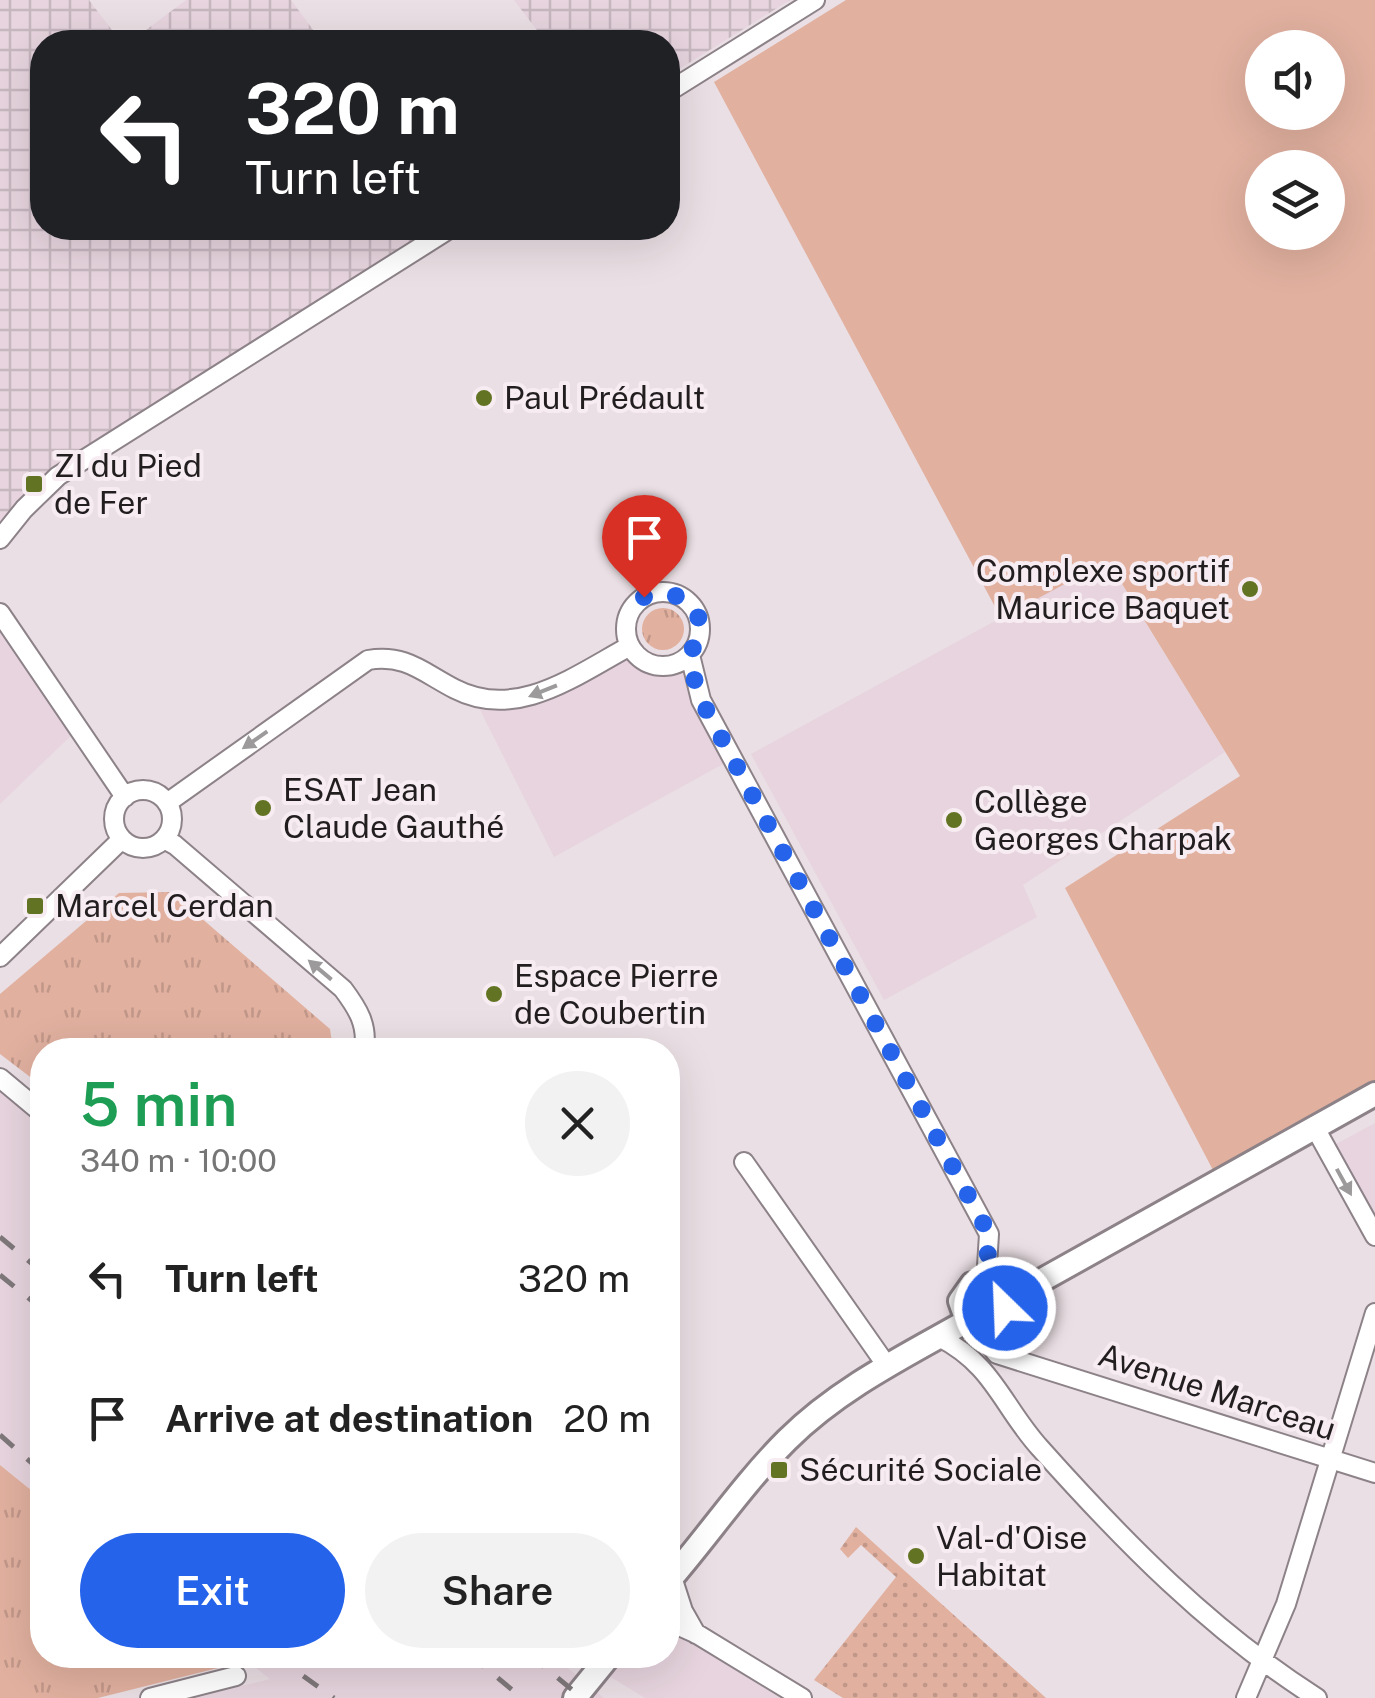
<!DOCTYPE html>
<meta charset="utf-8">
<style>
body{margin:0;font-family:"Public Sans",sans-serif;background:#f2f2f2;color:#222;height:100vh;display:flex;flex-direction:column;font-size:38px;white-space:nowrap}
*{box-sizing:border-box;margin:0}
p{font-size:32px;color:#767676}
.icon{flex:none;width:55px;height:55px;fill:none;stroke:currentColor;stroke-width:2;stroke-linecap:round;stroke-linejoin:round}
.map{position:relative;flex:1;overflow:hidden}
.panel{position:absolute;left:30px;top:1038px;width:650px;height:630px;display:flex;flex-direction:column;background:#fff;border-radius:40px;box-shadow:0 10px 40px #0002}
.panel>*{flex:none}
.hud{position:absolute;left:30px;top:30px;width:650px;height:210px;border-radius:40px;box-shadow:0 10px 40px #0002;background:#202124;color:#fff;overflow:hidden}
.buttons{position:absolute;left:1245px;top:30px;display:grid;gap:20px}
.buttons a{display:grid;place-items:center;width:100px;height:100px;border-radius:50%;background:#fff;box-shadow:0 10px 40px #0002;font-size:50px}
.pin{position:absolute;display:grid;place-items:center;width:85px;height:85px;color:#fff;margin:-102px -42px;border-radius:50% 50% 50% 0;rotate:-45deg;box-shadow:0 0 10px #0007}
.pin .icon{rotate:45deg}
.me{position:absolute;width:110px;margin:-55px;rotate:336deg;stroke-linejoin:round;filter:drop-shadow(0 0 8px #0008)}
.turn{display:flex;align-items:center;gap:35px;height:210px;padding:0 50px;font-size:45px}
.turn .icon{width:130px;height:130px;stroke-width:2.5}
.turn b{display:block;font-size:70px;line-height:85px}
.round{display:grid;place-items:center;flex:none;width:105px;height:105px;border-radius:52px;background:#f2f2f2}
.headline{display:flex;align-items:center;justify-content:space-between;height:170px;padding:0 50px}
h1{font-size:60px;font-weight:600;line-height:75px;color:#1e9e55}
.primary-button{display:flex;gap:20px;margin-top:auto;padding:20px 50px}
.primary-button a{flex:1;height:115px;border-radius:60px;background:#2563eb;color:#fff;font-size:40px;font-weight:600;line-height:115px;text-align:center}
.primary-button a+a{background:#f2f2f2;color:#222}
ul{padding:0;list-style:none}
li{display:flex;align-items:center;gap:30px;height:140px;padding:0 50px}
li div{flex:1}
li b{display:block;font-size:38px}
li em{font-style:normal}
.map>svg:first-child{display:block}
</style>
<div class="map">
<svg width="1375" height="1698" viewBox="0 0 1375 1698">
<defs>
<pattern id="industrial-grid" width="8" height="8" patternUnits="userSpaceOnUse" patternTransform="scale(2.5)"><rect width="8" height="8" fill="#e7d4de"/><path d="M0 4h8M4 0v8" fill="none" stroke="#c6b6be"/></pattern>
<pattern id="grass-tufts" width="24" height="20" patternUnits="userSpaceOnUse" patternTransform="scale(2.5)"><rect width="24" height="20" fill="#e1b09f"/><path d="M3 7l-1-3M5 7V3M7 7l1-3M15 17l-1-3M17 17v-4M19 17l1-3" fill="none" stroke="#c19789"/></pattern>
<pattern id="park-dots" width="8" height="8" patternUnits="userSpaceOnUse" patternTransform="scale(2.5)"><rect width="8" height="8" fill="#e1b09f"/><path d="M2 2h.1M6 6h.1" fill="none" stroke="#c19789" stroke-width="1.8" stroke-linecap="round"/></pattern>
</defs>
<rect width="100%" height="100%" fill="#eadfe4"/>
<path fill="#e7d4de" d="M1107 560 1225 752 1023 885 1037 917 884 1000 751 754Z
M0 613 78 729 0 804Z
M630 646 646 662 658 666 680 662 690 655 734 758 554 857 473 696 508 701Z
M0 1090 42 1124V1499L0 1465Z
M1375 1123V1227L1327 1149Z
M678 1634 780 1698H645L609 1676 625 1655H668V1635Z
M239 1655H552L604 1698H195L270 1679Z"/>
<path fill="url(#industrial-grid)" d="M0 0H89L121 42H42V228H451L58 476 0 539Z
M186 0H291L322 42H130Z
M514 0H790L668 76V42H546Z"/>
<path fill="url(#grass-tufts)" d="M642 629a21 21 0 1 1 42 0a21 21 0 1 1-42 0Z
M171 892 330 1029 333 1050H42V1086L0 1054V994L119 893Z
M0 1465 42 1499V1655H239L246 1661 98 1698H0Z"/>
<path fill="url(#park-dots)" d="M856 1527 1046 1698H843L814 1680 896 1577 861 1545 848 1558 840 1549Z"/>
<path fill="#e1b09f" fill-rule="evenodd" d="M846 0H1375V1084L1214 1172 1065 888 1240 776 1108 561 1001 618 714 82ZM1262 48H1328V112H1262ZM1262 168H1328V232H1262Z"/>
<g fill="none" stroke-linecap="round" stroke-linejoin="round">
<g stroke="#8c8288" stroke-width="22">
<path id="minor" d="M668 92 815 0
M0 539 24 509 58 476 451 228
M626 629a37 37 0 1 1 74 0a37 37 0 1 1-74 0Z
M0 613 125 797
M690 655 701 700 989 1234 986 1282
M114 819a29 29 0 1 1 58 0a29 29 0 1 1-58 0Z
M167 803 368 660C406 654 422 672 455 689 517 721 576 675 630 646
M164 839 175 845 343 989C358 1009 368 1025 364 1050
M0 957 122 839
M0 1078 42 1113
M1314 1126 1375 1236
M744 1162 887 1366
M973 1325 997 1354 1375 1473
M939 1337C994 1365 1002 1406 1040 1448 1123 1541 1211 1631 1317 1698
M672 1577 683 1611 696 1634
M668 1621 697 1634 802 1698
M150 1698 236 1676
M1246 1698 1286 1604 1375 1313"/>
</g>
<g stroke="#8c8288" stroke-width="28">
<path id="tertiary" d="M999 1289 1005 1302 999 1321 980 1328 967 1321 960 1301 972 1284 986 1282 999 1289H1026
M1005 1308 1026 1289 1375 1094
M668 1582C708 1536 743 1484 787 1440 838 1389 905 1356 967 1321
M575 1698 610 1655"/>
</g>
<use href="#minor" stroke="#fff" stroke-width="18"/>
<use href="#tertiary" stroke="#fff" stroke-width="22"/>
<path stroke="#7f787b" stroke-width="5" stroke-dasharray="18 18" stroke-linecap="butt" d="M0 1237 42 1272
M0 1275 42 1309
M0 1435 42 1472
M274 1655 334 1698
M470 1655 522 1698
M530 1655 582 1698"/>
</g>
<defs><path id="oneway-solid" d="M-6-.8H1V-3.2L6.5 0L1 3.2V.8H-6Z" transform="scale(2.5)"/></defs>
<g fill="#9c9a9b">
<use href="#oneway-solid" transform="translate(543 691) rotate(158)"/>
<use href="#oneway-solid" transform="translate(255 740) rotate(145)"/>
<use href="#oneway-solid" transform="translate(320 970) rotate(-140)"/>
<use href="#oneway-solid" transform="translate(1344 1182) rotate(61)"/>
</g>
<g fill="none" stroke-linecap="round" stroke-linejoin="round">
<path stroke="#2563eb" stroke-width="18" stroke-dasharray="0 32.4" d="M644 597C670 587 702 600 700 632 699 641 692 646 691 654 688 666 698 689 701 700L989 1234 986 1282 999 1288 1005 1308"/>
</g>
<g fill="#627423" stroke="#f7ecf1" stroke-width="4">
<circle cx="484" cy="398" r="10"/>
<rect x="24" y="474" width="20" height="20" rx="5"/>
<circle cx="1250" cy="589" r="10"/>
<circle cx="263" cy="808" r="10"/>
<circle cx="954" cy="820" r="10"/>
<rect x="25" y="896" width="20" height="20" rx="5"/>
<circle cx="494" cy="994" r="10"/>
<rect x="769" y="1460" width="20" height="20" rx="5"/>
<circle cx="916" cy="1556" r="10"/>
</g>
<g text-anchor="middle" stroke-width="8" stroke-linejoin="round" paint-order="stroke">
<g font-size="32" fill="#221e20" stroke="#f7ecf1" text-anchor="start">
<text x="504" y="409">Paul Prédault</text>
<text x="54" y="477">ZI du Pied<tspan x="54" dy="37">de Fer</tspan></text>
<text x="1230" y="582" text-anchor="end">Complexe sportif<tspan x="1230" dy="37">Maurice Baquet</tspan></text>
<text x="283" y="801">ESAT Jean<tspan x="283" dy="37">Claude Gauthé</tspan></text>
<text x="974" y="813">Collège<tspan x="974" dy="37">Georges Charpak</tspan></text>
<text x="55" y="917">Marcel Cerdan</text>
<text x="514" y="987">Espace Pierre<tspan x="514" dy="37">de Coubertin</tspan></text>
<text x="799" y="1481">Sécurité Sociale</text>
<text x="936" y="1549">Val-d'Oise<tspan x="936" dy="37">Habitat</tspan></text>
</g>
<g font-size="32" fill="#221e20" stroke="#f7ecf1">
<text transform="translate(1217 1392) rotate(18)" y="11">Avenue Marceau</text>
</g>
</g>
</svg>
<div class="buttons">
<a><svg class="icon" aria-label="sound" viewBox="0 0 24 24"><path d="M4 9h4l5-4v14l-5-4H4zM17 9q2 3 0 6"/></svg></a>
<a><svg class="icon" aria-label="layers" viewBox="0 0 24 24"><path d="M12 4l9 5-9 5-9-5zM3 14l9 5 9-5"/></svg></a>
</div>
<div class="pin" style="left:644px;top:597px;background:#d93025"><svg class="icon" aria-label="arrive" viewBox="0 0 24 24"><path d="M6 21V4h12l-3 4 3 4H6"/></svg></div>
<svg class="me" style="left:1005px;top:1308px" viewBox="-20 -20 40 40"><circle r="17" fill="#2563eb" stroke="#fff" stroke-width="3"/><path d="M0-11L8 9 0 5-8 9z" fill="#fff"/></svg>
<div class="hud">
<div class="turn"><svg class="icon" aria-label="left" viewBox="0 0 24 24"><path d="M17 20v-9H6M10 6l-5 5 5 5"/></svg><div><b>320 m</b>Turn left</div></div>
</div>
<section class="panel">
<div class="headline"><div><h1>5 min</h1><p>340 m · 10:00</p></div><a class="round"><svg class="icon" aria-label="close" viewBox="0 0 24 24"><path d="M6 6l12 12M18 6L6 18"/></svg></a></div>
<ul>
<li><svg class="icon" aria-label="left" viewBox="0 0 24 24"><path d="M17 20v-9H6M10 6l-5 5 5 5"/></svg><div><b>Turn left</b></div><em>320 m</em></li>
<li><svg class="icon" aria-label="arrive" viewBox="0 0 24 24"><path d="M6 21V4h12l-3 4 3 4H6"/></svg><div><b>Arrive at destination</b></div><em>20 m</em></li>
</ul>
<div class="primary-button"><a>Exit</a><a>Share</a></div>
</section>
</div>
